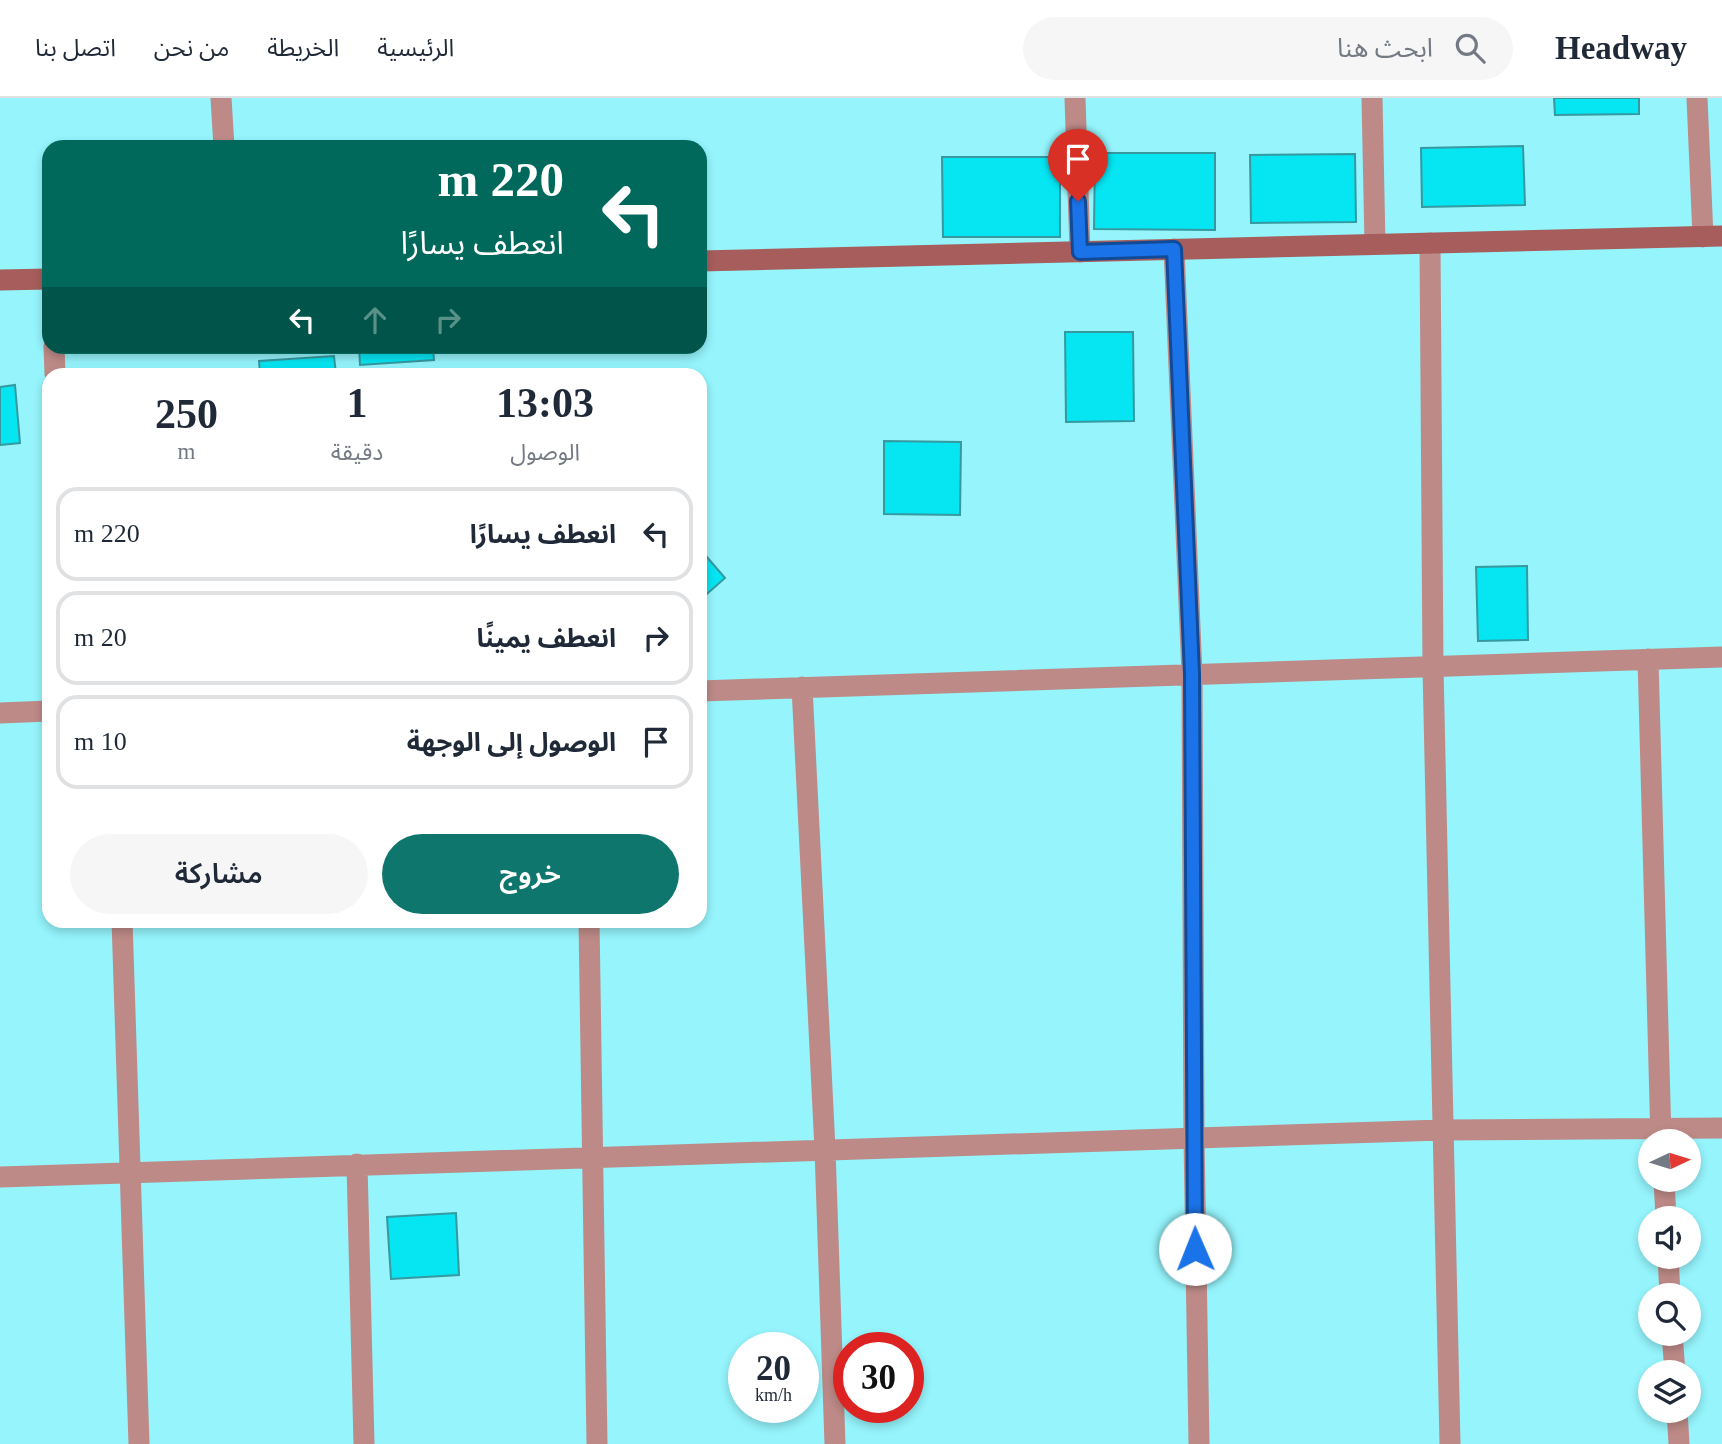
<!DOCTYPE html>
<html lang="ar">
<meta charset="utf-8">
<style>
body{margin:0;font-family:"Times New Roman","Noto Sans Arabic",serif;background:#f6f6f7;color:#1f2937;direction:rtl;height:100vh;display:flex;flex-direction:column;font-size:26px;white-space:nowrap}
*{box-sizing:border-box;margin:0}
p{font-size:23px;color:#747a83}
.icon{flex:none;width:38px;height:38px;fill:none;stroke:currentColor;stroke-width:2;stroke-linecap:round;stroke-linejoin:round}
.map{position:relative;flex:1;overflow:hidden;direction:ltr}
.panel{position:absolute;left:42px;top:270px;width:665px;height:560px;display:flex;flex-direction:column;background:#fff;border-radius:21px;box-shadow:0 4px 10px #0003;direction:rtl}
.panel>*{flex:none}
.hud{position:absolute;left:42px;top:42px;width:665px;height:214px;border-radius:21px;box-shadow:0 4px 10px #0003;direction:rtl;background:#00695c;color:#fff;overflow:hidden}
.needle{width:46px;rotate:86deg}
.tools{position:absolute;left:1638px;top:1031px;display:grid;gap:14px}
.tools a{display:grid;place-items:center;width:63px;height:63px;border-radius:50%;background:#fff;box-shadow:0 4px 10px #0003;font-size:35px}
.speed{position:absolute;left:728px;top:1234px;display:flex;gap:14px;font-size:35px;font-weight:700;text-align:center}
.speed>*{display:grid;place-content:center;width:91px;height:91px;border-radius:50%;background:#fff;box-shadow:0 4px 10px #0003;line-height:1}
.speed small{font-size:18px;font-weight:400}
.speed .limit{border:10px solid #d22;background:#fff;color:#111}
.pin{position:absolute;display:grid;place-items:center;width:60px;height:60px;color:#fff;margin:-72px -30px;border-radius:50% 50% 50% 0;rotate:-45deg;box-shadow:0 0 7px #0007}
.pin .icon{rotate:45deg}
.me{position:absolute;width:77px;margin:-38px;rotate:359deg;stroke-linejoin:round;filter:drop-shadow(0 0 5px #0008)}
.turn{display:flex;align-items:center;gap:24px;height:147px;padding:0 28px;font-size:32px}
.turn .icon{width:91px;height:91px;stroke-width:2.5}
.turn b{display:block;font-size:49px;line-height:60px}
.lanes{display:flex;align-items:center;height:66px;padding:0 28px;background:#0003;justify-content:center;gap:35px;direction:ltr}
.lanes .off{opacity:.35}
.eta{display:flex;justify-content:space-evenly;align-items:center;height:119px;text-align:center}
.eta b{font-size:42px;font-weight:600;line-height:49px}
.action{display:flex;gap:14px;margin-top:auto;padding:14px 28px}
.action a{flex:1;height:80px;border-radius:42px;background:#0f766e;color:#fff;font-size:28px;font-weight:600;line-height:80px;text-align:center}
.action a+a{background:#f6f6f7;color:#1f2937}
ul{padding:0;list-style:none}
li{display:flex;align-items:center;gap:21px;height:94px;margin:0 14px 10px;padding:0 14px;border:4px solid #e0e1e3;border-radius:21px}
li div{flex:1}
li b{display:block;font-size:26px}
li em{font-style:normal}
header{display:flex;align-items:center;gap:42px;box-sizing:border-box;height:98px;padding:0 35px;background:#fff;border-bottom:2px solid #e0e1e3}
header strong{font-size:33px}
nav{display:flex;gap:38px;margin-inline-start:auto;font-size:24px}
.search{width:490px;height:63px;background:#f6f6f7;display:flex;align-items:center;gap:18px;box-sizing:border-box;padding:0 24px;border-radius:38px;color:#747a83;font-size:26px}
.map>svg:first-child{display:block}
</style>
<header>
<strong>Headway</strong>
<div class="search"><svg class="icon" aria-label="search" viewBox="0 0 24 24"><circle cx="10" cy="10" r="6"/><path d="M15 15l6 6"/></svg>ابحث هنا</div>
<nav><a>الرئيسية</a><a>الخريطة</a><a>من نحن</a><a>اتصل بنا</a></nav>
</header>
<div class="map">
<svg width="1722" height="1346" viewBox="0 0 1722 1346">
<rect width="100%" height="100%" fill="#95f4fc"/>
<path fill="#05e5f2" stroke="#3699a0" stroke-width="2" d="M1554 0H1639V16L1555 17Z
M1523 48 1525 107 1422 109 1421 50Z
M1095 55H1215V132L1094 131Z
M1355 56 1356 124 1251 125 1250 57Z
M942 59H1060V139H943Z
M1065 234H1133L1134 323 1066 324Z
M359 248H433L434 262 360 267Z
M334 258 336 276H260L259 263Z
M15 287 20 345 0 347V289Z
M884 343 961 344 960 417 884 416Z
M700 451 725 480 700 502Z
M1527 468 1528 542 1478 543 1476 469Z
M456 1115 459 1177 391 1181 387 1119Z"/>
<g fill="none" stroke-linecap="round" stroke-linejoin="round">
<path stroke="#bd8a87" stroke-width="21" d="M221 0 224 49
M1075 0 1080 154
M1372 0 1375 146
M1697 0 1703 139
M1430 145 1433 569 1450 1346
M1174 151 1192 576 1194 1040 1199 1346
M54 248 55 276
M1648 561 1661 1042
M802 589 825 1051 835 1346
M700 593 1722 559
M0 615 49 613
M122 822 139 1346
M589 822 597 1346
M357 1066 364 1346
M0 1079 1442 1032 1722 1030
M1664 1082 1666 1120
M1668 1158 1670 1197
M1672 1236 1675 1274
M1677 1312 1679 1346"/>
<path stroke="#a75d5b" stroke-width="21" d="M700 163 1722 138
M0 182 49 181"/>
</g>
<g fill="none" stroke-linecap="round" stroke-linejoin="round">
<g stroke="#114b97" stroke-width="18">
<path id="route" d="M1078 103 1080 154 1174 151 1192 576 1195 1151"/>
</g>
<use href="#route" stroke="#1a73e8" stroke-width="12"/>
</g>
</svg>
<div class="tools">
<a><svg class="needle" viewBox="-14 -14 28 28"><path d="M0-13l5 13h-10z" fill="#e53935"/><path d="M0 13l5-13h-10z" fill="#747a83"/></svg></a>
<a><svg class="icon" aria-label="sound" viewBox="0 0 24 24"><path d="M4 9h4l5-4v14l-5-4H4zM17 9q2 3 0 6"/></svg></a>
<a><svg class="icon" aria-label="search" viewBox="0 0 24 24"><circle cx="10" cy="10" r="6"/><path d="M15 15l6 6"/></svg></a>
<a><svg class="icon" aria-label="layers" viewBox="0 0 24 24"><path d="M12 4l9 5-9 5-9-5zM3 14l9 5 9-5"/></svg></a>
</div>
<div class="speed"><div>20<small>km/h</small></div><div class="limit">30</div></div>
<div class="pin" style="left:1078px;top:103px;background:#d93025"><svg class="icon" aria-label="arrive" viewBox="0 0 24 24"><path d="M6 21V4h12l-3 4 3 4H6"/></svg></div>
<svg class="me" style="left:1195px;top:1151px" viewBox="-20 -20 40 40"><circle r="19" fill="#fff"/><path d="M0-13L10 11 0 6-10 11z" fill="#1a73e8"/></svg>
<div class="hud">
<div class="turn"><svg class="icon" aria-label="left" viewBox="0 0 24 24"><path d="M17 20v-9H6M10 6l-5 5 5 5"/></svg><div><b>220 m</b>انعطف يسارًا</div></div>
<div class="lanes"><svg class="icon" aria-label="left" viewBox="0 0 24 24"><path d="M17 20v-9H6M10 6l-5 5 5 5"/></svg><svg class="icon off" aria-label="ahead" viewBox="0 0 24 24"><path d="M12 20V5M6 11l6-6 6 6"/></svg><svg class="icon off" aria-label="right" viewBox="0 0 24 24"><path d="M7 20v-9h11M14 6l5 5-5 5"/></svg></div>
</div>
<section class="panel">
<div class="eta">
<div><b>13:03</b><p>الوصول</p></div>
<div><b>1</b><p>دقيقة</p></div>
<div><b>250</b><p>m</p></div>
</div>
<ul>
<li><svg class="icon" aria-label="left" viewBox="0 0 24 24"><path d="M17 20v-9H6M10 6l-5 5 5 5"/></svg><div><b>انعطف يسارًا</b></div><em>220 m</em></li>
<li><svg class="icon" aria-label="right" viewBox="0 0 24 24"><path d="M7 20v-9h11M14 6l5 5-5 5"/></svg><div><b>انعطف يمينًا</b></div><em>20 m</em></li>
<li><svg class="icon" aria-label="arrive" viewBox="0 0 24 24"><path d="M6 21V4h12l-3 4 3 4H6"/></svg><div><b>الوصول إلى الوجهة</b></div><em>10 m</em></li>
</ul>
<div class="action"><a>خروج</a><a>مشاركة</a></div>
</section>
</div>
